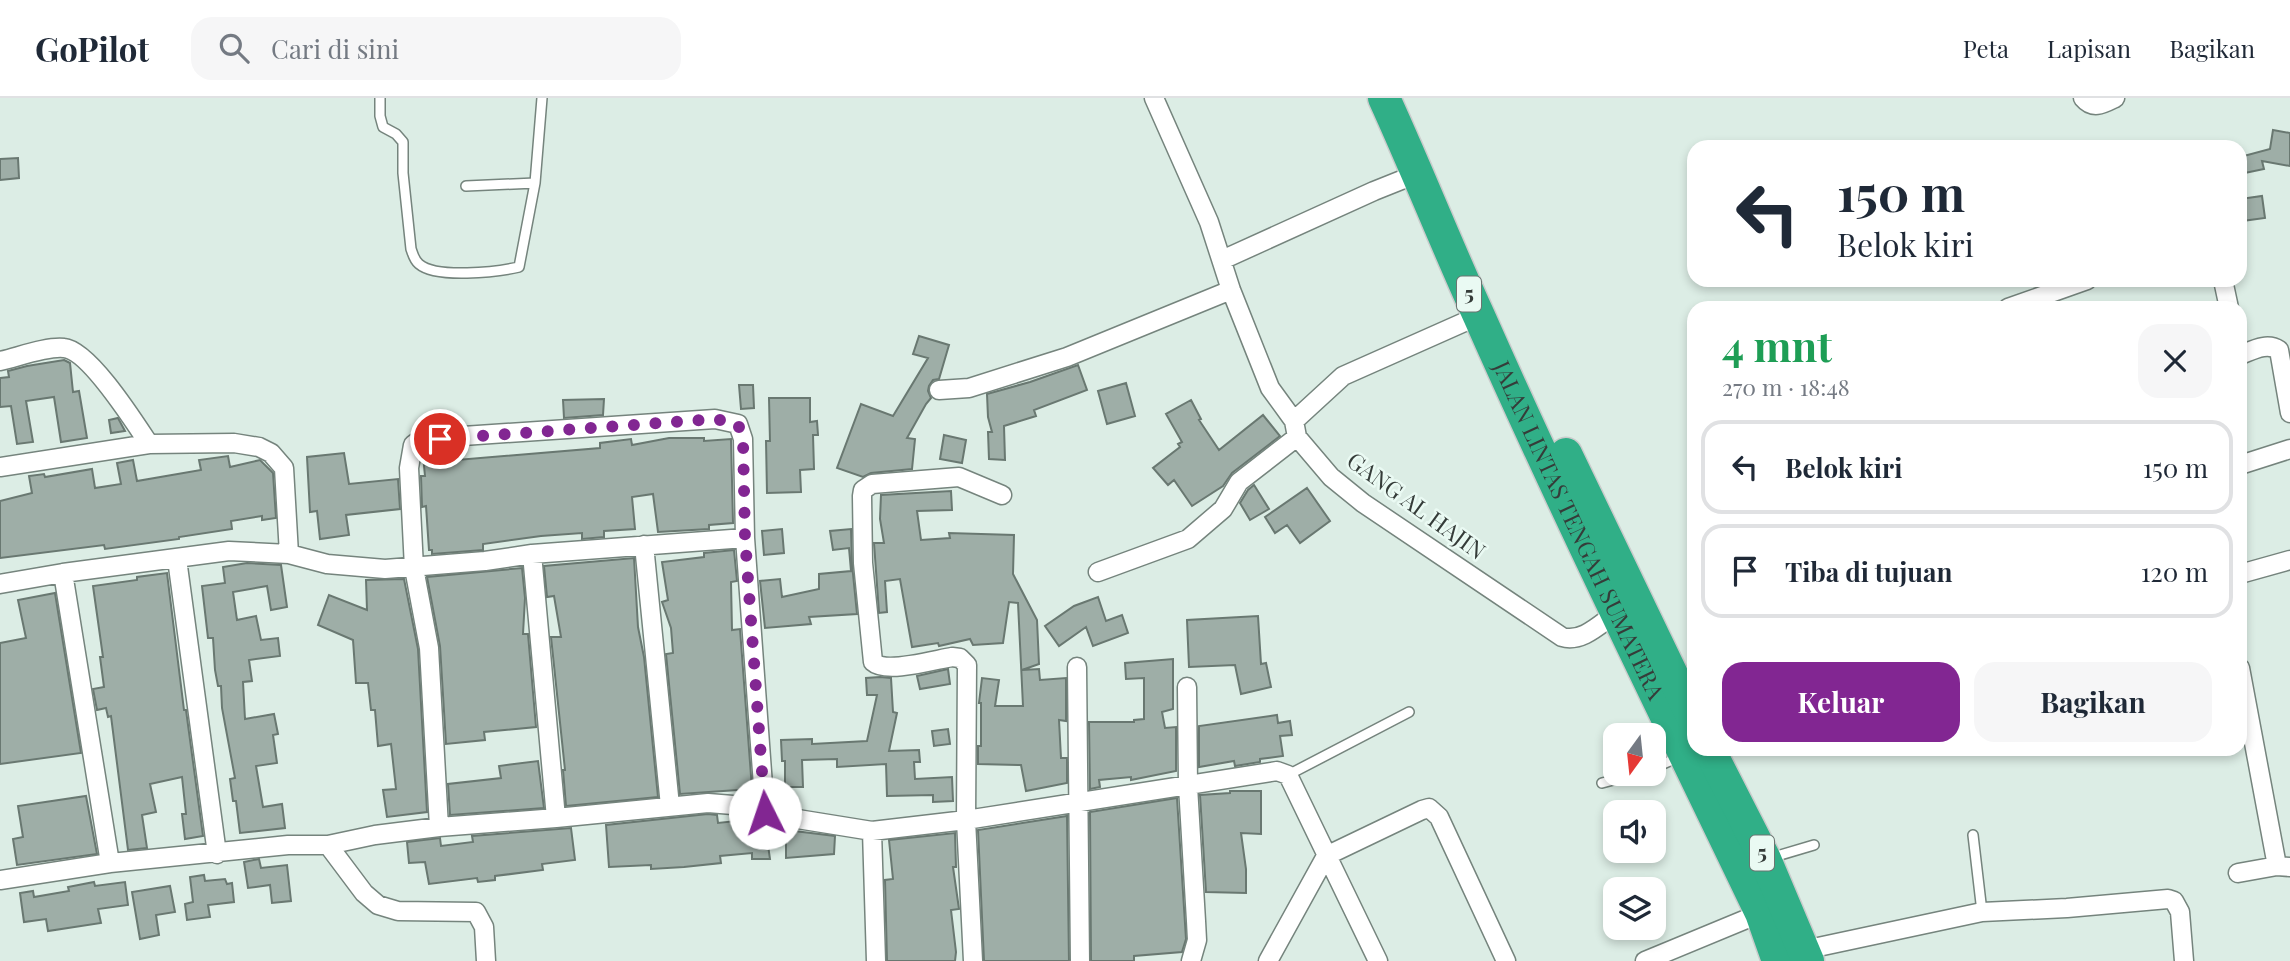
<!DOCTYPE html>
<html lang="id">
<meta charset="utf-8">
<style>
body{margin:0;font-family:"Playfair Display",serif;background:#f6f6f7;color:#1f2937;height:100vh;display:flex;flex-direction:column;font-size:26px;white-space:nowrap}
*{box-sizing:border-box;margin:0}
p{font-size:23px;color:#747a83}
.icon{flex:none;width:38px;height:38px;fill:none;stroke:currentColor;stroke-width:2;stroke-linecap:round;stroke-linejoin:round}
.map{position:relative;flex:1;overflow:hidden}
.drawer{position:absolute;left:1687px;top:203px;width:560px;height:455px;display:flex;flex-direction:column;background:#fff;border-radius:21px;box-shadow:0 4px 10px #0003}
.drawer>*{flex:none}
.guide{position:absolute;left:1687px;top:42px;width:560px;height:147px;border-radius:21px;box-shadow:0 4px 10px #0003;background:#fff;color:#1f2937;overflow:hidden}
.needle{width:46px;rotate:195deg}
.fabs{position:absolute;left:1603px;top:625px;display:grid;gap:14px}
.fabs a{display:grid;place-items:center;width:63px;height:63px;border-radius:14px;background:#fff;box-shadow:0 4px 10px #0003;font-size:35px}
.pin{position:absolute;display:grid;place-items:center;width:60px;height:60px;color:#fff;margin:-30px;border:4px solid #fff;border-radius:50%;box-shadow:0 2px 7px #0007}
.me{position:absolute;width:77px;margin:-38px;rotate:356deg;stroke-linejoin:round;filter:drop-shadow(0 0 5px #0008)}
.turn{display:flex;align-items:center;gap:24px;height:147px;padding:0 35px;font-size:32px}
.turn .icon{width:91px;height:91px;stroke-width:2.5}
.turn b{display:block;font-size:49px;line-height:60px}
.round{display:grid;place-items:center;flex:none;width:74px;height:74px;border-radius:21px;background:#f6f6f7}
.head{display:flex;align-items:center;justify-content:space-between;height:119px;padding:0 35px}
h1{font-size:42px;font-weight:700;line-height:52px;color:#1e9e55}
.cta{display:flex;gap:14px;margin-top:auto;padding:14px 35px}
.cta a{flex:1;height:80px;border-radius:21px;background:#822692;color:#fff;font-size:28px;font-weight:700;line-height:80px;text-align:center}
.cta a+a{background:#f6f6f7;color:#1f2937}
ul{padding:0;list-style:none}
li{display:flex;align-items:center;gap:21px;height:94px;margin:0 14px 10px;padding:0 21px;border:4px solid #e0e1e3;border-radius:21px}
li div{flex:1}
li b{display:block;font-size:26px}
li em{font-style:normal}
header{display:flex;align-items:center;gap:42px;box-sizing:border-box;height:98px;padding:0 35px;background:#fff;border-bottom:2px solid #e0e1e3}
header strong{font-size:33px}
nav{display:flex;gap:38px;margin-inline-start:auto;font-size:24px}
.search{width:490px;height:63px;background:#f6f6f7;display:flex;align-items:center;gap:18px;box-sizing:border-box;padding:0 24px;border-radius:21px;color:#747a83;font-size:26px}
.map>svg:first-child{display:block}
</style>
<header>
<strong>GoPilot</strong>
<div class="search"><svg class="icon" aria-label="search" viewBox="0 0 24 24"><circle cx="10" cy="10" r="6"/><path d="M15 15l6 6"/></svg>Cari di sini</div>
<nav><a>Peta</a><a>Lapisan</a><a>Bagikan</a></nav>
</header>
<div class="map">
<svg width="2290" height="863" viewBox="0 0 2290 863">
<rect width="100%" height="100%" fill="#dcede5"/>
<path fill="#9eaea7" stroke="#697871" stroke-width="2" d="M2273 32 2290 35V68L2262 63 2264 71 2240 76V59L2270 51Z
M18 60 19 80 0 82V61Z
M2262 98 2265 120 2242 123 2240 101Z
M919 238 949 247 939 281 933 282 929 288 928 293 931 300 926 306 907 340 915 341 912 371 871 375 863 379 837 370 861 306 893 318 928 260 913 256Z
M64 262 70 265 73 294 79 293 87 340 61 344 54 299 26 303 33 344 17 346 11 308 0 309V280L9 279 8 273 27 268Z
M1078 267 1087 292 1034 312 1036 318 1004 328 1005 362 989 361 988 334H992L988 319 987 296 1030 284Z
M1126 285 1135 318 1107 326 1098 293Z
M739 287H753L754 310 741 311Z
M769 300H810V324L817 323 818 337H813L814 371 800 372 801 394 767 395 766 343H770Z
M604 301 603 317 564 320 563 302Z
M1191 302 1201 321 1199 322 1219 352 1263 317 1280 338 1232 375 1223 388 1192 408 1174 382 1168 387 1153 370 1180 349 1178 346 1182 344 1166 316Z
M118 320 125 333 111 335 109 322Z
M944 337 966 342 962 365 940 361Z
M669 340H704V343L731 341 733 425 709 427V431L658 434 653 396 632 399 635 431 604 433V439L582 441V435L541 438 483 446V452L432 456V452H429L426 408 422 409 421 378H425L423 357 445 355V363L600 350V345L631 341 632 347Z
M344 355 349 386 398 381 400 411 346 417 349 437 320 441 317 413 310 414 307 359Z
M228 358 230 369 260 362 273 375 276 420 262 422V418L231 423 232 431 179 439V441L105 451 104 447 0 460V403L32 395 29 378 44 376 45 379 92 371 95 390 121 386 117 365 133 362 137 383 201 372 199 362Z
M1254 387 1269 411 1250 422 1240 405 1248 392Z
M1307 390 1330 423 1300 445 1287 427 1275 435 1265 419Z
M951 393 952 412 917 413 921 442 950 440 949 435 1014 437 1013 476 1037 522 1039 566 1022 572 1039 571 1040 582 1066 580V623L1059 622 1061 660H1067V685L1026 693 1021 667 978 666V648H981V605H979L982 580 999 582 995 608H1023L1018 505 1009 504 1003 545 973 547 970 541 939 548 938 545 912 549 900 481 885 483 887 514 879 515 874 445H884L880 421 881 397Z
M782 431 784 455 764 457 762 433Z
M851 431 852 466 857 516 809 519 811 526 765 530 760 483 780 481 782 499 819 491V476L851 473 849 450 833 452 830 433Z
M734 452 737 483 731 484 732 532 740 531 752 691 680 696 666 556 673 555 671 530 662 504 668 502 662 464 704 459V455Z
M634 460 638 529 644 559 658 699 566 708 563 672H565L551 539H561L554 498 547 499 544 468Z
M247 465 281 467 287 509 271 512 267 488 233 494 237 522 256 518 261 542 278 540 280 558 249 562 252 583 243 584 245 621 274 616 278 636 273 637 277 665 256 668 263 709 282 706 285 730 240 735 236 703H233L230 681 235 680 222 610 221 588H218L215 572 213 540H208L202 488 225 485 223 469Z
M522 470 525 500 523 536H528L536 629 484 634 485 642 446 646 440 548 427 479Z
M167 475 184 612H186L203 738 185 741 182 716H186L182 679 150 686 156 714 142 717 147 750 128 752 111 618 108 619 106 610 97 612 93 591 104 589 100 559H103L93 488 137 482V479Z
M404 481 418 551 427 714 387 719 383 692 396 691 391 646 378 648 375 612H371L368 585H356L353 542 318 527 329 497 367 512 366 482Z
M55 495 81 655 0 666V545L26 540 18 502Z
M1098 499 1106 523 1122 517 1128 535 1093 548 1086 529 1059 548 1045 528 1074 508Z
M1258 518 1261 566 1266 565 1271 589 1241 596 1235 567 1189 569 1187 522Z
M1173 561V611L1162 614 1165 630 1176 629V673L1131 682V679L1099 682 1100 689 1090 691 1089 624H1134V622L1144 621V580L1126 581 1125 565Z
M948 571 950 586 920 591 917 578Z
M880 579 891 580 893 614 897 615 889 653 919 652 920 664H914L915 681 952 679 953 703 933 704V697L887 698 886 666 837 669V661L802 662 803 689H785V663H782L781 642 812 641V646L867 643 877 597H867L866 580Z
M1277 617 1278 625 1290 623 1292 637 1280 638 1283 658 1260 661V664L1235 668 1234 663 1199 669V628Z
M948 631 950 646 934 648 932 633Z
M538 663 544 710 450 717 448 686 501 680 499 668Z
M1230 693H1261V736L1241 735 1246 771V795L1206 794 1200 697 1230 695Z
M86 698 97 756 17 767 13 741 23 739 18 708Z
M1177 700 1186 841 1182 854 1134 858V863H1091L1090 714Z
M708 716 717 717 718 725 745 722 746 734 766 733 770 761H752V755L720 758 721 765 684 769 651 771V767L609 769 606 727Z
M1067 718 1069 863H984L978 732Z
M571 730 575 762 542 766 543 772 495 778V782L478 784 477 780 429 786 425 764 409 765 407 744 440 740 441 748 473 744 472 738Z
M786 732 835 738 834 756 786 760Z
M955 735 956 769H953L959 811 951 812 956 854 955 863H887L885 782 893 781 889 742Z
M259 761 261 770 287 767 291 803 272 805 270 787 248 790 244 764Z
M204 777 205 783 225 781 227 786 232 785 234 804 208 807 210 819 187 822 185 806 193 804 190 779Z
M94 784 95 788 125 784 128 807 98 811 101 825 48 833 46 821 24 824 20 795 33 793 34 799 69 793 68 789Z
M170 788 175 814 156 817 159 837 140 841 132 794Z"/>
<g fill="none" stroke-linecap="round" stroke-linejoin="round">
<g stroke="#75847d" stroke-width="12">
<path id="lane" d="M380 0V18L383 29 396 36 403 44V75L411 151C413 156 414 162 419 166 436 181 497 174 519 169L535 85 542 0
M466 88 535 85
M1654 670 1681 658
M1288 677 1409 614
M1602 685 1636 676
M1973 737 1982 814
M1770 760 1814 747"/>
</g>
<g stroke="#75847d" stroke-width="21">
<path id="street" d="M1154 0 1209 124 1231 192 1270 290 1294 323 1297 339 1331 379 1363 405 1562 539C1582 545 1600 526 1616 515
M2083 0C2093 12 2103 6 2115 0
M1222 162 1374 93 1419 75
M2223 182 2229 210
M2008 210 2087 182
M2240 257C2253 252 2267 244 2279 252L2290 315
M0 263C18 259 47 248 64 250 89 252 135 325 149 346
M939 292 969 290 1067 259 1231 192
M1294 323 1343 278 1478 218
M2240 367 2290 351
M0 369 149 346 234 345 259 349 271 355 284 370 289 456
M644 447 670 708
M532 456 556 720 708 705 733 707 779 718 872 733 966 722 1277 673 1288 677 1378 863
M177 461 217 756
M1098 474 1188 441 1223 411 1239 384 1297 339
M63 475 110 765
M2240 476 2290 462
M0 486 63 475 229 453 289 456 327 466 385 471 485 463 532 456 745 440
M1077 569 1080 863
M2240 570 2277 768
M1187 589 1188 688 1196 823 1197 842 1191 863
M439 729 429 550 414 470 409 370 413 347 417 344 463 338 715 321 738 326 743 341 745 440 765 715
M872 733 876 863
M328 747 364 795 378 807 398 813 476 814 484 829 486 863
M2238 775 2277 768 2290 769
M0 782 110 765 288 747H328L375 737 439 729 556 720
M1804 852 1982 814 2067 810 2168 801 2174 803 2180 814 2184 863
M973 863 966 722 967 567 960 560 952 559C934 562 886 576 873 564L863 465 862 398 863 392 872 386 959 379 1002 397
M1268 863 1326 758 1422 712 1429 710 1439 719 1506 863
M1645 863 1761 815"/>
</g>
<g stroke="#cacccc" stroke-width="35">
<g id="highway">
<path id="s1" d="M1384 0C1417 72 1446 146 1479 218 1568 419 1666 617 1761 815L1778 863"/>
<path d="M1566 356 1694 622"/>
<path d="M1709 651 1765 761 1808 863"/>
</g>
</g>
<use href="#lane" stroke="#fff" stroke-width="9"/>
<use href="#street" stroke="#fff" stroke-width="18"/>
<use href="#highway" stroke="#30af87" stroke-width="32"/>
</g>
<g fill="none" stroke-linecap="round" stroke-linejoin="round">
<path stroke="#822692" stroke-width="12" stroke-dasharray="0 21.6" d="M440 341 715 321 738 326 743 341 745 440 765 715"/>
</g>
<g text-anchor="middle" stroke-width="5" stroke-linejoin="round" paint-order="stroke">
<g fill="#eafaf3" stroke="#6b7571" stroke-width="2">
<rect x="1457" y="178.5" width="24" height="35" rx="5"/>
<rect x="1750" y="737.5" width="24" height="35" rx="5"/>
</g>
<g font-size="21" font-weight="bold" fill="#353c39">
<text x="1469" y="203">5</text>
<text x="1762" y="762">5</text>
</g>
<g font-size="23" fill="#353c39" stroke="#eafaf3">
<text transform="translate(1416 408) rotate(36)" y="8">GANG AL HAJIN</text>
<text dy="8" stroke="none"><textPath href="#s1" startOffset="474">JALAN LINTAS TENGAH SUMATERA</textPath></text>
</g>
</g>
</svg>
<div class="fabs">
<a><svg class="needle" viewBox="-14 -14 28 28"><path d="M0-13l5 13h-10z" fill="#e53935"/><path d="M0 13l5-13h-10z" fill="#747a83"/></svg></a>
<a><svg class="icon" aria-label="sound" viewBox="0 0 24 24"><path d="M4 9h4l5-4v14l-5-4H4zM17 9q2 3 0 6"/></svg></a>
<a><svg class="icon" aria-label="layers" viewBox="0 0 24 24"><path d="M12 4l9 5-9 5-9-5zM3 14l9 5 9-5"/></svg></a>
</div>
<div class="pin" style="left:440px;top:341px;background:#d93025"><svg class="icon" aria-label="arrive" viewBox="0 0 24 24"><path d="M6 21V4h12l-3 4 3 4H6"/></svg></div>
<svg class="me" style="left:765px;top:715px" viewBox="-20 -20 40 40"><circle r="19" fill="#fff"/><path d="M0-13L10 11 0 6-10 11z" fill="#822692"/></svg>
<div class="guide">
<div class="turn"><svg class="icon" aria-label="left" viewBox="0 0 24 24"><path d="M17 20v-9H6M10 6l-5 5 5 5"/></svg><div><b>150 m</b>Belok kiri</div></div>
</div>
<section class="drawer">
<div class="head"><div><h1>4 mnt</h1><p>270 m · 18:48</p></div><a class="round"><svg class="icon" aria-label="close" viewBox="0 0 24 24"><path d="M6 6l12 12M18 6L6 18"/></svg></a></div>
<ul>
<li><svg class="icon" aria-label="left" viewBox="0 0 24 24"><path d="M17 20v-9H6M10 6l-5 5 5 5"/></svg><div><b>Belok kiri</b></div><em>150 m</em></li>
<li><svg class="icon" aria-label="arrive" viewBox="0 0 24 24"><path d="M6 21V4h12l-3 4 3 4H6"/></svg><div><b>Tiba di tujuan</b></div><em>120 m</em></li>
</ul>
<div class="cta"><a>Keluar</a><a>Bagikan</a></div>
</section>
</div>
